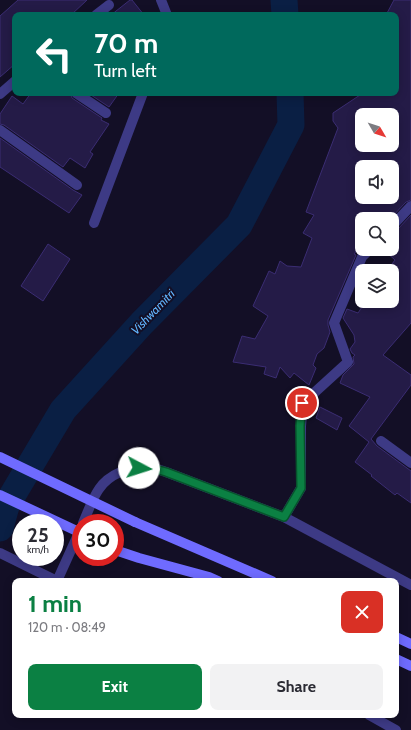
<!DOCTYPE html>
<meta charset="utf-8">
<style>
body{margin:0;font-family:Cabin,sans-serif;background:#f2f2f3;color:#2b2b33;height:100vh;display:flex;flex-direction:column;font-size:15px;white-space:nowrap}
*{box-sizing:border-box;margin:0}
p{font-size:13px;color:#7c7c81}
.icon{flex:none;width:22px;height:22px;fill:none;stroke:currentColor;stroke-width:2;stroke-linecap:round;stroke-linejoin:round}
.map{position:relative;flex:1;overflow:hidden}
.side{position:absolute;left:12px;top:578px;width:387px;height:140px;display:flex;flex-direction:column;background:#fff;border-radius:8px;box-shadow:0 2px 10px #0003}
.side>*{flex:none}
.guide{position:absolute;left:12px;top:12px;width:387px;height:84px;border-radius:8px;box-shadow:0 2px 10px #0003;background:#00695c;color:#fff;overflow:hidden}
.needle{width:26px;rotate:129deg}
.tools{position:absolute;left:355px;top:108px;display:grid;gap:8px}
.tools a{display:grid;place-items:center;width:44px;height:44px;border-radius:8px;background:#fff;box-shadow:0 2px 10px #0003;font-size:20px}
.speed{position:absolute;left:12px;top:514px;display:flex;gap:8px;font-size:20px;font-weight:700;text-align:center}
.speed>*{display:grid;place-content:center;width:52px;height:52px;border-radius:50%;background:#fff;box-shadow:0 2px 10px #0003;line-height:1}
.speed small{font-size:10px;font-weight:400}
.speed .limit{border:6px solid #d22;background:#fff;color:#111}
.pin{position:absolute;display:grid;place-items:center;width:34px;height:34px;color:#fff;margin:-17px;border:2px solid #fff;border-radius:50%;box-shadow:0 1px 4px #0007}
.me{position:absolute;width:44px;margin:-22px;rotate:95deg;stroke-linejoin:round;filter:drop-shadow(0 0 3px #0008)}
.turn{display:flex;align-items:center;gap:14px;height:84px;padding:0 16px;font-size:18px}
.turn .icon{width:52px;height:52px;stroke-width:2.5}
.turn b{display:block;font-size:28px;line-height:34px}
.round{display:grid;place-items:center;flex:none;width:42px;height:42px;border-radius:8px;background:#f2f2f3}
.summary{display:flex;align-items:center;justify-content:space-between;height:68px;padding:0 16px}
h1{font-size:24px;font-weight:800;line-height:30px;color:#0b8043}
.cta{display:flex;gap:8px;margin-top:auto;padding:8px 16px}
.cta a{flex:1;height:46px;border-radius:8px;background:#0b8043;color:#fff;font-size:16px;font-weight:800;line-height:46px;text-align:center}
.cta a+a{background:#f2f2f3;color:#2b2b33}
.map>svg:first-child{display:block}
</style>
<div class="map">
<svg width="411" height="730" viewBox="0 0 411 730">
<rect width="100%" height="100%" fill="#130f26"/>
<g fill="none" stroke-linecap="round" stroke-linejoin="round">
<path stroke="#0a1f44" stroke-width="27" d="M284 0 285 15
M0 528 6 506 63 410 142 323 239 225 291 125 290 93"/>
</g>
<path fill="#241b47" stroke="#3b2d73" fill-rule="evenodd" d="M18 0H87L71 15H15V64L0 77V16Z
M130 0H132L144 15H111Z
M394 0H411V200L406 202 390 219H362V244L354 254 356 255 328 320V325L330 332 324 348 317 354 313 365 316 368 309 385 294 373 290 378 280 367 276 378 264 374 266 367 233 362 242 336 255 339 268 316 253 306 269 271 275 274 280 261 287 266 301 267 312 238 303 233 314 215 306 212 338 128 333 121V113L363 93H396V15H386ZM362 115H392V145H362ZM362 167H392V197H362Z
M31 93H70L72 98 102 118 101 120 109 124 90 152 93 154 85 168 70 158 63 167 4 125 0 124V114L12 96 23 104Z
M88 93H119L109 107Z
M0 138 73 190 82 195 69 213 0 167Z
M411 215V323L383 355 411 375V385L371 439 377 446 411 471V503L397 493 395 495 371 476 372 475 355 462 369 442 349 426 370 397 340 383 343 375 354 364 353 357 355 355 352 353 350 349 355 342 354 335 343 318 347 309 358 313 366 301H392V264L395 260 386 252 388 249H392V232L397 230Z
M48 244 70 259 43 301 21 286Z
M320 407 342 418 337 430 316 418Z"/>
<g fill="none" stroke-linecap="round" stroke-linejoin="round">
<path stroke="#3d3a85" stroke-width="10" d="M161 0 167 15
M96 15 109 5
M76 93 106 113
M0 94 15 81
M0 130 77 185
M94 223 143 93
M392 226 411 206
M381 441 411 463
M284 517 301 488V426L303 403 348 362 334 323 362 257 370 249
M83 523C88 512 92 499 99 489 109 474 130 466 148 467 154 468 160 470 166 472L284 517 411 585
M0 553 57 581
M57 581 81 528
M369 715 396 730"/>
<path stroke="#6f6bff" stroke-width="10" d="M135 522 272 581
M115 550 139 558 209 577 218 581
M396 637 411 644
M396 659 411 666"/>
<path stroke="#6f6bff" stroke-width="10" d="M0 457 135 522
M0 495 81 533"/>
</g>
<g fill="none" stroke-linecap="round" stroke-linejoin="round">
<g stroke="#07532c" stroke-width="10">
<path id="route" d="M139 468 148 467 166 472 284 517 301 488 300 426 302 403"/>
</g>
<use href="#route" stroke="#0b8043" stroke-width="7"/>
</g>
<g text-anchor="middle" stroke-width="4" stroke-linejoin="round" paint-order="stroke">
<g font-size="12" font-style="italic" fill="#62b6ff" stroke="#130f26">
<text transform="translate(153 312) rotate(-46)" y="4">Vishwamitri</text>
</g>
</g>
</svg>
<div class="tools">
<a><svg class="needle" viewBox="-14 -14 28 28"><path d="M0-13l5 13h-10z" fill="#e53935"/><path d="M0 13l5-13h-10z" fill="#7c7c81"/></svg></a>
<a><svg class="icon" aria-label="sound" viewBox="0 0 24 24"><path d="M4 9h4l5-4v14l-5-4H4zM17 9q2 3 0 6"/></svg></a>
<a><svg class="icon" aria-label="search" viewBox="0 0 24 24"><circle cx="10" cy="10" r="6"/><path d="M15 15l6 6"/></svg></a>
<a><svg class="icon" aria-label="layers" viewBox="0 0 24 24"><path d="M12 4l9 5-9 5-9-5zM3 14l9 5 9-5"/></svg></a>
</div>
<div class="speed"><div>25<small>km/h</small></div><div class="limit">30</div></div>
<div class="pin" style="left:302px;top:403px;background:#d93025"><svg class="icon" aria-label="arrive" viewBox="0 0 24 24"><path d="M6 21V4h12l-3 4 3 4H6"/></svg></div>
<svg class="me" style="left:139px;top:468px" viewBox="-20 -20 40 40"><circle r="19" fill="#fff"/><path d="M0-13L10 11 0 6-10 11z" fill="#0b8043"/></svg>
<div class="guide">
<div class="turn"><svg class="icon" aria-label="left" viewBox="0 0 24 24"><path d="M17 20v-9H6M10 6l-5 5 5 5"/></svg><div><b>70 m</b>Turn left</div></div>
</div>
<section class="side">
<div class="summary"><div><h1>1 min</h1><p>120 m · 08:49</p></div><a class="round" style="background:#d93025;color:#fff"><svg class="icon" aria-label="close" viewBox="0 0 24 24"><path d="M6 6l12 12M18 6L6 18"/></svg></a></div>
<div class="cta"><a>Exit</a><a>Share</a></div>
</section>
</div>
